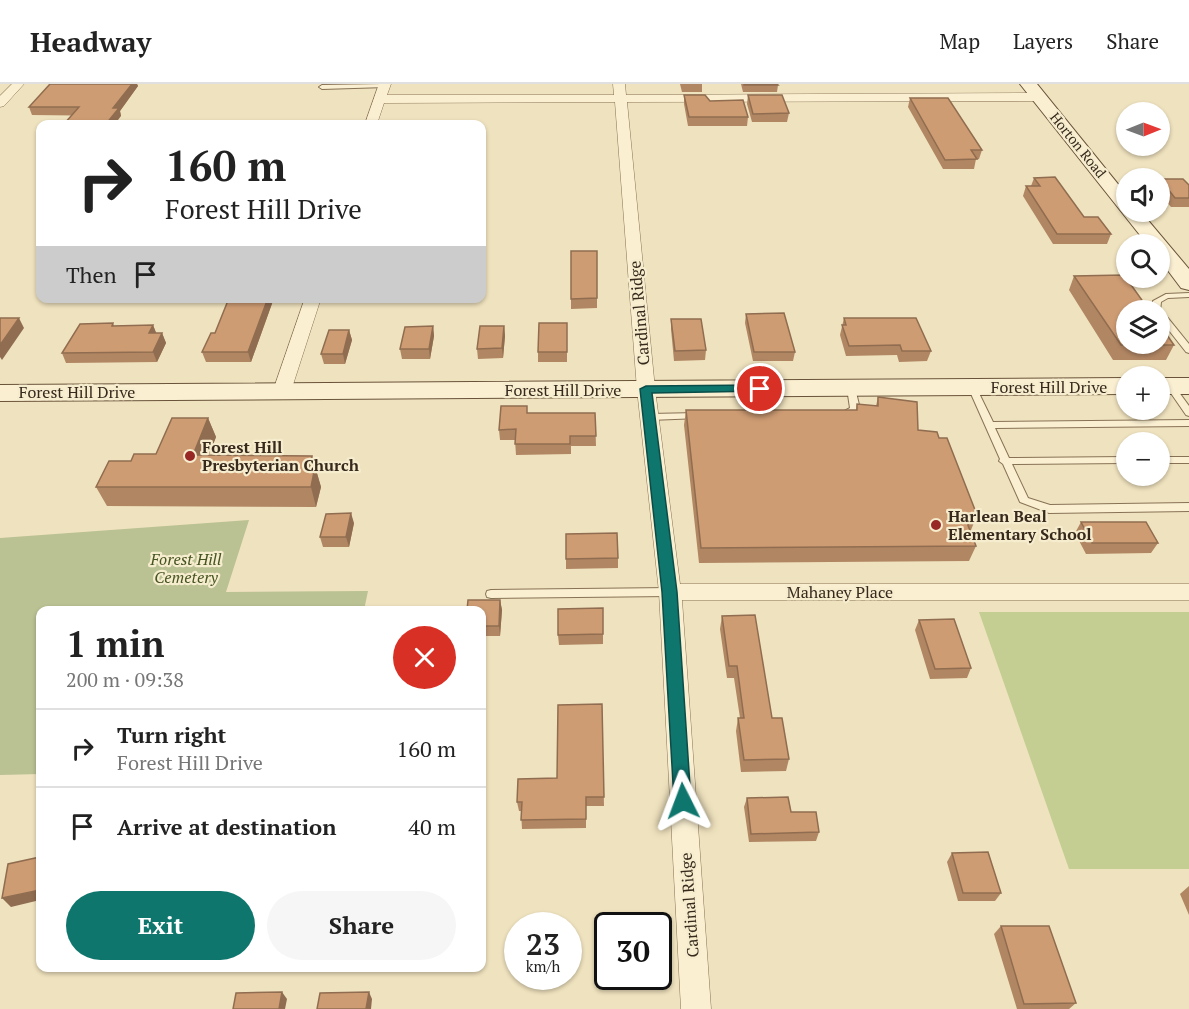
<!DOCTYPE html>
<meta charset="utf-8">
<style>
body{margin:0;font-family:"PT Serif",serif;background:#f6f6f6;color:#222;height:100vh;display:flex;flex-direction:column;font-size:22px;white-space:nowrap}
*{box-sizing:border-box;margin:0}
p{font-size:20px;color:#767676}
.icon{flex:none;width:33px;height:33px;fill:none;stroke:currentColor;stroke-width:2;stroke-linecap:round;stroke-linejoin:round}
.map{position:relative;flex:1;overflow:hidden}
.side{position:absolute;left:36px;top:522px;width:450px;height:366px;display:flex;flex-direction:column;background:#fff;border-radius:12px;box-shadow:0 2px 4px #0004}
.side>*{flex:none}
.guide{position:absolute;left:36px;top:36px;width:450px;height:183px;border-radius:12px;box-shadow:0 2px 4px #0004;background:#fff;color:#222;overflow:hidden}
.needle{width:39px;rotate:89deg}
.buttons{position:absolute;left:1116px;top:18px;display:grid;gap:12px}
.buttons a{display:grid;place-items:center;width:54px;height:54px;border-radius:50%;background:#fff;box-shadow:0 2px 4px #0004;font-size:30px}
.speed{position:absolute;left:504px;top:828px;display:flex;gap:12px;font-size:30px;font-weight:700;text-align:center}
.speed>*{display:grid;place-content:center;width:78px;height:78px;border-radius:50%;background:#fff;box-shadow:0 2px 4px #0004;line-height:1}
.speed small{font-size:15px;font-weight:400}
.speed .limit{border:3px solid #111;border-radius:9px;background:#fff;color:#111}
.pin{position:absolute;display:grid;place-items:center;width:51px;height:51px;color:#fff;margin:-26px;border:3px solid #fff;border-radius:50%;box-shadow:0 2px 6px #0007}
.me{position:absolute;width:66px;margin:-33px;rotate:357deg;stroke-linejoin:round;filter:drop-shadow(0 0 4px #0008)}
.turn{display:flex;align-items:center;gap:21px;height:126px;padding:0 30px;font-size:27px}
.turn .icon{width:78px;height:78px;stroke-width:2.5}
.turn b{display:block;font-size:42px;line-height:51px}
.then{display:flex;align-items:center;height:57px;padding:0 30px;background:#0003;gap:12px;font-size:22px}
.round{display:grid;place-items:center;flex:none;width:63px;height:63px;border-radius:32px;background:#f6f6f6}
.overview{display:flex;align-items:center;justify-content:space-between;height:102px;padding:0 30px}
h1{font-size:36px;font-weight:700;line-height:45px}
.cta{display:flex;gap:12px;margin-top:auto;padding:12px 30px}
.cta a{flex:1;height:69px;border-radius:36px;background:#0f766e;color:#fff;font-size:24px;font-weight:700;line-height:69px;text-align:center}
.cta a+a{background:#f6f6f6;color:#222}
ul{padding:0;list-style:none}
li{display:flex;align-items:center;gap:18px;height:78px;padding:0 30px;border-top:2px solid #e0e0e0}
li div{flex:1}
li b{display:block;font-size:22px}
li em{font-style:normal}
header{display:flex;align-items:center;gap:36px;box-sizing:border-box;height:84px;padding:0 30px;background:#fff;border-bottom:2px solid #e0e0e0}
header strong{font-size:28px}
nav{display:flex;gap:33px;margin-inline-start:auto;font-size:21px}
.map>svg:first-child{display:block}
</style>
<header>
<strong>Headway</strong>
<nav><a>Map</a><a>Layers</a><a>Share</a></nav>
</header>
<div class="map">
<svg width="1189" height="925" viewBox="0 0 1189 925">
<rect width="100%" height="100%" fill="#efe2be"/>
<path fill="#c4cd92" d="M979 528H1189V785H1069Z"/>
<path fill="#bac192" d="M249 436 226 508 368 507 364 526H40V690L0 691V454Z"/>
<g fill="none" stroke-linecap="round" stroke-linejoin="round">
<g stroke="#887256" stroke-width="2">
<path id="lane" d="M384 0 387 2 386 3 322 5 319 3 322 1Z
M1189 209V213L1168 214 1161 218 1160 228H1163L1189 260V269L1186 268 1160 235V226H1153V217L1166 210Z
M1170 299 1173 300 1189 322V332L1186 331 1166 302Z
M972 300 976 303 993 338 1189 336V342L995 344 1009 374 1126 373V379L1012 380 1028 414 1050 421 1189 419V427L1049 429 1020 418 1003 380 999 377 1000 375 968 303Z
M851 301 855 304 860 325 845 333H839L837 331 850 324 847 304Z
M697 329 702 332 700 334 650 336 645 333 650 330Z
M1160 373H1189V379H1160Z
M670 504 674 505 675 508 674 511 670 512 491 514 487 513 486 510 487 507 491 506Z"/>
</g>
<g stroke="#887256" stroke-width="1">
<path id="street" d="M12 0H24L4 22 0 23V12Z
M379 0H391L387 11H614L613 0H625L626 11 1039 9 1045 13 1039 17 627 18 655 305 680 500H1189V516H682L711 925H681L659 508 637 305 615 18 384 19 377 40H365Z
M305 214H321L291 307 282 313 276 311 273 307Z"/>
</g>
<g stroke="#69533a" stroke-width="2">
<path id="secondary" d="M1020 0H1037L1126 110V128H1141L1189 185V206L1181 204 1160 176V160H1147Z
M1126 294V310L0 317V301Z
M1160 294H1189V310H1160Z"/>
</g>
<use href="#lane" fill="#faefd1" fill-rule="evenodd"/>
<use href="#street" fill="#faefd1" fill-rule="evenodd"/>
<use href="#secondary" fill="#faefd1" fill-rule="evenodd"/>
</g>
<path fill="#b18663" d="M50 0H137L138 2 120 27 121 32 32 31 29 23Z
M680 0H702V8H682Z
M741 0H777L778 1 777 8H743Z
M684 11 710 17 748 33 747 42H688L684 20Z
M748 11 789 29 787 38H752L747 20Z
M910 14 982 66 979 75H976L974 85H943L908 23Z
M1034 94 1084 133 1111 150 1107 160H1053L1023 112 1026 102H1031Z
M1160 95 1189 101V123H1171L1160 110Z
M597 167V224L571 225V215Z
M1074 192 1174 261 1166 276H1113L1069 206Z
M229 214H274L251 278H206L202 268 215 249Z
M746 230 795 268 793 277H753L745 239Z
M844 234 931 267 927 277 899 278 897 271 846 272 840 251Z
M671 235 706 266 705 276 674 277 671 245Z
M113 239 114 242 153 241 156 249H162L166 259 157 278 66 279 62 269Z
M567 239V278H538V268Z
M433 242 434 252 430 275H402L400 265Z
M504 242 505 252 503 274 478 275 477 265Z
M349 246 352 256 345 280H324L321 270Z
M878 313 918 346 977 431 971 446H969L976 462 969 477 699 479 684 341 686 326H856L857 320 876 322Z
M528 329H595L596 362H571V370L516 371 515 356H500L499 346Z
M208 334 216 353 209 371 312 372 321 403 316 423 107 422 96 403 131 377 156 370Z
M1081 438 1158 459 1151 469 1086 470 1075 449Z
M354 439 349 463H323L320 453Z
M566 450 618 474V484L566 485Z
M500 516 502 526 500 552H482V526Z
M603 524V560L559 561 558 551Z
M722 532 772 634 789 675 786 687 741 688 736 647 738 634H740L734 594H727L720 545Z
M919 536 971 584 967 594 930 595 915 546Z
M602 620 604 722H586V744L522 745 521 727H519L517 718 557 694Z
M747 714 791 728 819 748 816 757 749 758 744 723Z
M952 769 1001 809 995 817H958L947 778Z
M1189 802V831L1180 810Z
M1001 842 1076 919 1069 925H1017L994 850Z"/>
<path fill="#906d50" d="M132 0H137L138 2 120 27 121 32 115 40H106L113 24Z
M268 214H274L251 278 248 268Z
M19 234 24 244 2 276 0 273V261Z
M153 241 157 251 149 249Z
M433 242 434 252 430 275 429 265Z
M504 242 505 252 503 274 502 264Z
M349 246 352 256 345 280 343 270Z
M162 249 166 259 157 278 153 268Z
M208 334 216 353 201 391 193 371Z
M312 372 321 403 316 423 311 403 309 384Z
M351 429 354 439 349 463 346 453Z
M500 516 502 526 500 552 499 542Z
M40 806V816L11 823 2 814Z
M282 908 287 915 285 925H279Z
M369 908 372 915 371 925H366Z"/>
<path fill="#ce9c73" stroke="#906d50" stroke-width="1.5" d="M50 0H132L113 24H119L106 40H64L79 23H29Z
M744 0H777L778 1H744Z
M684 11H705L710 17 743 16 748 33H689Z
M748 11H782L789 29 753 30Z
M910 14H948L982 66H971L977 75 945 76Z
M1055 93 1084 133H1098L1111 150H1057L1026 102H1040L1034 94Z
M1160 95H1183L1189 101V114H1175Z
M571 167H597V214L571 215Z
M1124 191 1149 226H1126V260H1160V241L1174 261H1121L1074 192Z
M229 214H268L248 268H202L211 249H215Z
M784 229 795 268H754L746 230Z
M0 234H19L0 261Z
M844 234H916L931 267H902L900 261 849 262 842 241H846Z
M671 235H701L706 266 675 267Z
M113 239 112 242 153 241 149 249H162L153 268 62 269 80 240Z
M539 239H567V268H538Z
M433 242 429 265H400L405 243Z
M480 242H504L502 264 477 265Z
M329 246H349L343 270H321Z
M878 313 917 318 918 346 937 348 939 354H947L977 431H964L976 462 701 464 686 326H857V320L878 322Z
M501 322H527V329H595L596 352H570V360H515L516 345 499 346Z
M172 334H208L193 371 312 372 309 384 315 383 311 403H96L109 377H131L134 370H156Z
M351 429 346 453H320L326 430Z
M1081 438H1146L1158 459H1092Z
M617 449 618 474 566 475V450Z
M468 516H500L499 542H482V526H467Z
M603 524V550L558 551V525Z
M755 531 772 634H782L789 675 744 676 738 634H744L737 582H729L722 532Z
M954 535 971 584 935 585 919 536Z
M602 620 604 713H586V735L521 736 522 718H517L518 695 557 694 558 621Z
M788 713 791 728H816L819 748 751 750 747 714Z
M988 768 1001 809H963L952 769Z
M40 773V806L2 814 8 780Z
M1001 842H1049L1076 919 1024 920Z
M282 908 279 925H233L236 909Z
M369 908 366 925H317L320 909Z"/>
<path fill="#0f766e" stroke="#0a4d48" stroke-width="1.5" d="M760 301 766 305 764 307 652 309 677 508 691 717 689 722 683 724 677 722 674 717 662 508 640 305 646 302Z"/>
<g fill="#982825" stroke="#f6ecce" stroke-width="2">
<circle cx="190" cy="372" r="6"/>
<circle cx="936" cy="441" r="6"/>
</g>
<g text-anchor="middle" stroke-width="4.5" stroke-linejoin="round" paint-order="stroke">
<g font-size="14" fill="#37291c" stroke="#f6ecce">
<text transform="translate(1078 61) rotate(51)" y="5">Horton Road</text>
</g>
<g font-size="16" fill="#37291c" stroke="#f6ecce">
<text transform="translate(639 229) rotate(-95)" y="6">Cardinal Ridge</text>
<text x="1049" y="309">Forest Hill Drive</text>
<text x="563" y="312">Forest Hill Drive</text>
<text x="77" y="314">Forest Hill Drive</text>
<text x="840" y="514">Mahaney Place</text>
<text transform="translate(689 821) rotate(-94)" y="6">Cardinal Ridge</text>
</g>
<g font-size="16" font-weight="bold" fill="#37291c" stroke="#f6ecce" text-anchor="start">
<text x="202" y="369">Forest Hill<tspan x="202" dy="18">Presbyterian Church</tspan></text>
<text x="948" y="438">Harlean Beal<tspan x="948" dy="18">Elementary School</tspan></text>
</g>
<g font-size="16" font-style="italic" fill="#455421" stroke="#f6ecce">
<text x="186" y="481">Forest Hill<tspan x="186" dy="18">Cemetery</tspan></text>
</g>
</g>
</svg>
<div class="buttons">
<a><svg class="needle" viewBox="-14 -14 28 28"><path d="M0-13l5 13h-10z" fill="#e53935"/><path d="M0 13l5-13h-10z" fill="#767676"/></svg></a>
<a><svg class="icon" aria-label="sound" viewBox="0 0 24 24"><path d="M4 9h4l5-4v14l-5-4H4zM17 9q2 3 0 6"/></svg></a>
<a><svg class="icon" aria-label="search" viewBox="0 0 24 24"><circle cx="10" cy="10" r="6"/><path d="M15 15l6 6"/></svg></a>
<a><svg class="icon" aria-label="layers" viewBox="0 0 24 24"><path d="M12 4l9 5-9 5-9-5zM3 14l9 5 9-5"/></svg></a>
<a>+</a>
<a>−</a>
</div>
<div class="speed"><div>23<small>km/h</small></div><div class="limit">30</div></div>
<div class="pin" style="left:760px;top:305px;background:#d93025"><svg class="icon" aria-label="arrive" viewBox="0 0 24 24"><path d="M6 21V4h12l-3 4 3 4H6"/></svg></div>
<svg class="me" style="left:683px;top:717px" viewBox="-20 -20 40 40"><path d="M0-17L14 15 0 8-14 15z" fill="#0f766e" stroke="#fff" stroke-width="4"/></svg>
<div class="guide">
<div class="turn"><svg class="icon" aria-label="right" viewBox="0 0 24 24"><path d="M7 20v-9h11M14 6l5 5-5 5"/></svg><div><b>160 m</b>Forest Hill Drive</div></div>
<div class="then">Then<svg class="icon" aria-label="arrive" viewBox="0 0 24 24"><path d="M6 21V4h12l-3 4 3 4H6"/></svg></div>
</div>
<section class="side">
<div class="overview"><div><h1>1 min</h1><p>200 m · 09:38</p></div><a class="round" style="background:#d93025;color:#fff"><svg class="icon" aria-label="close" viewBox="0 0 24 24"><path d="M6 6l12 12M18 6L6 18"/></svg></a></div>
<ul>
<li><svg class="icon" aria-label="right" viewBox="0 0 24 24"><path d="M7 20v-9h11M14 6l5 5-5 5"/></svg><div><b>Turn right</b><p>Forest Hill Drive</p></div><em>160 m</em></li>
<li><svg class="icon" aria-label="arrive" viewBox="0 0 24 24"><path d="M6 21V4h12l-3 4 3 4H6"/></svg><div><b>Arrive at destination</b></div><em>40 m</em></li>
</ul>
<div class="cta"><a>Exit</a><a>Share</a></div>
</section>
</div>
